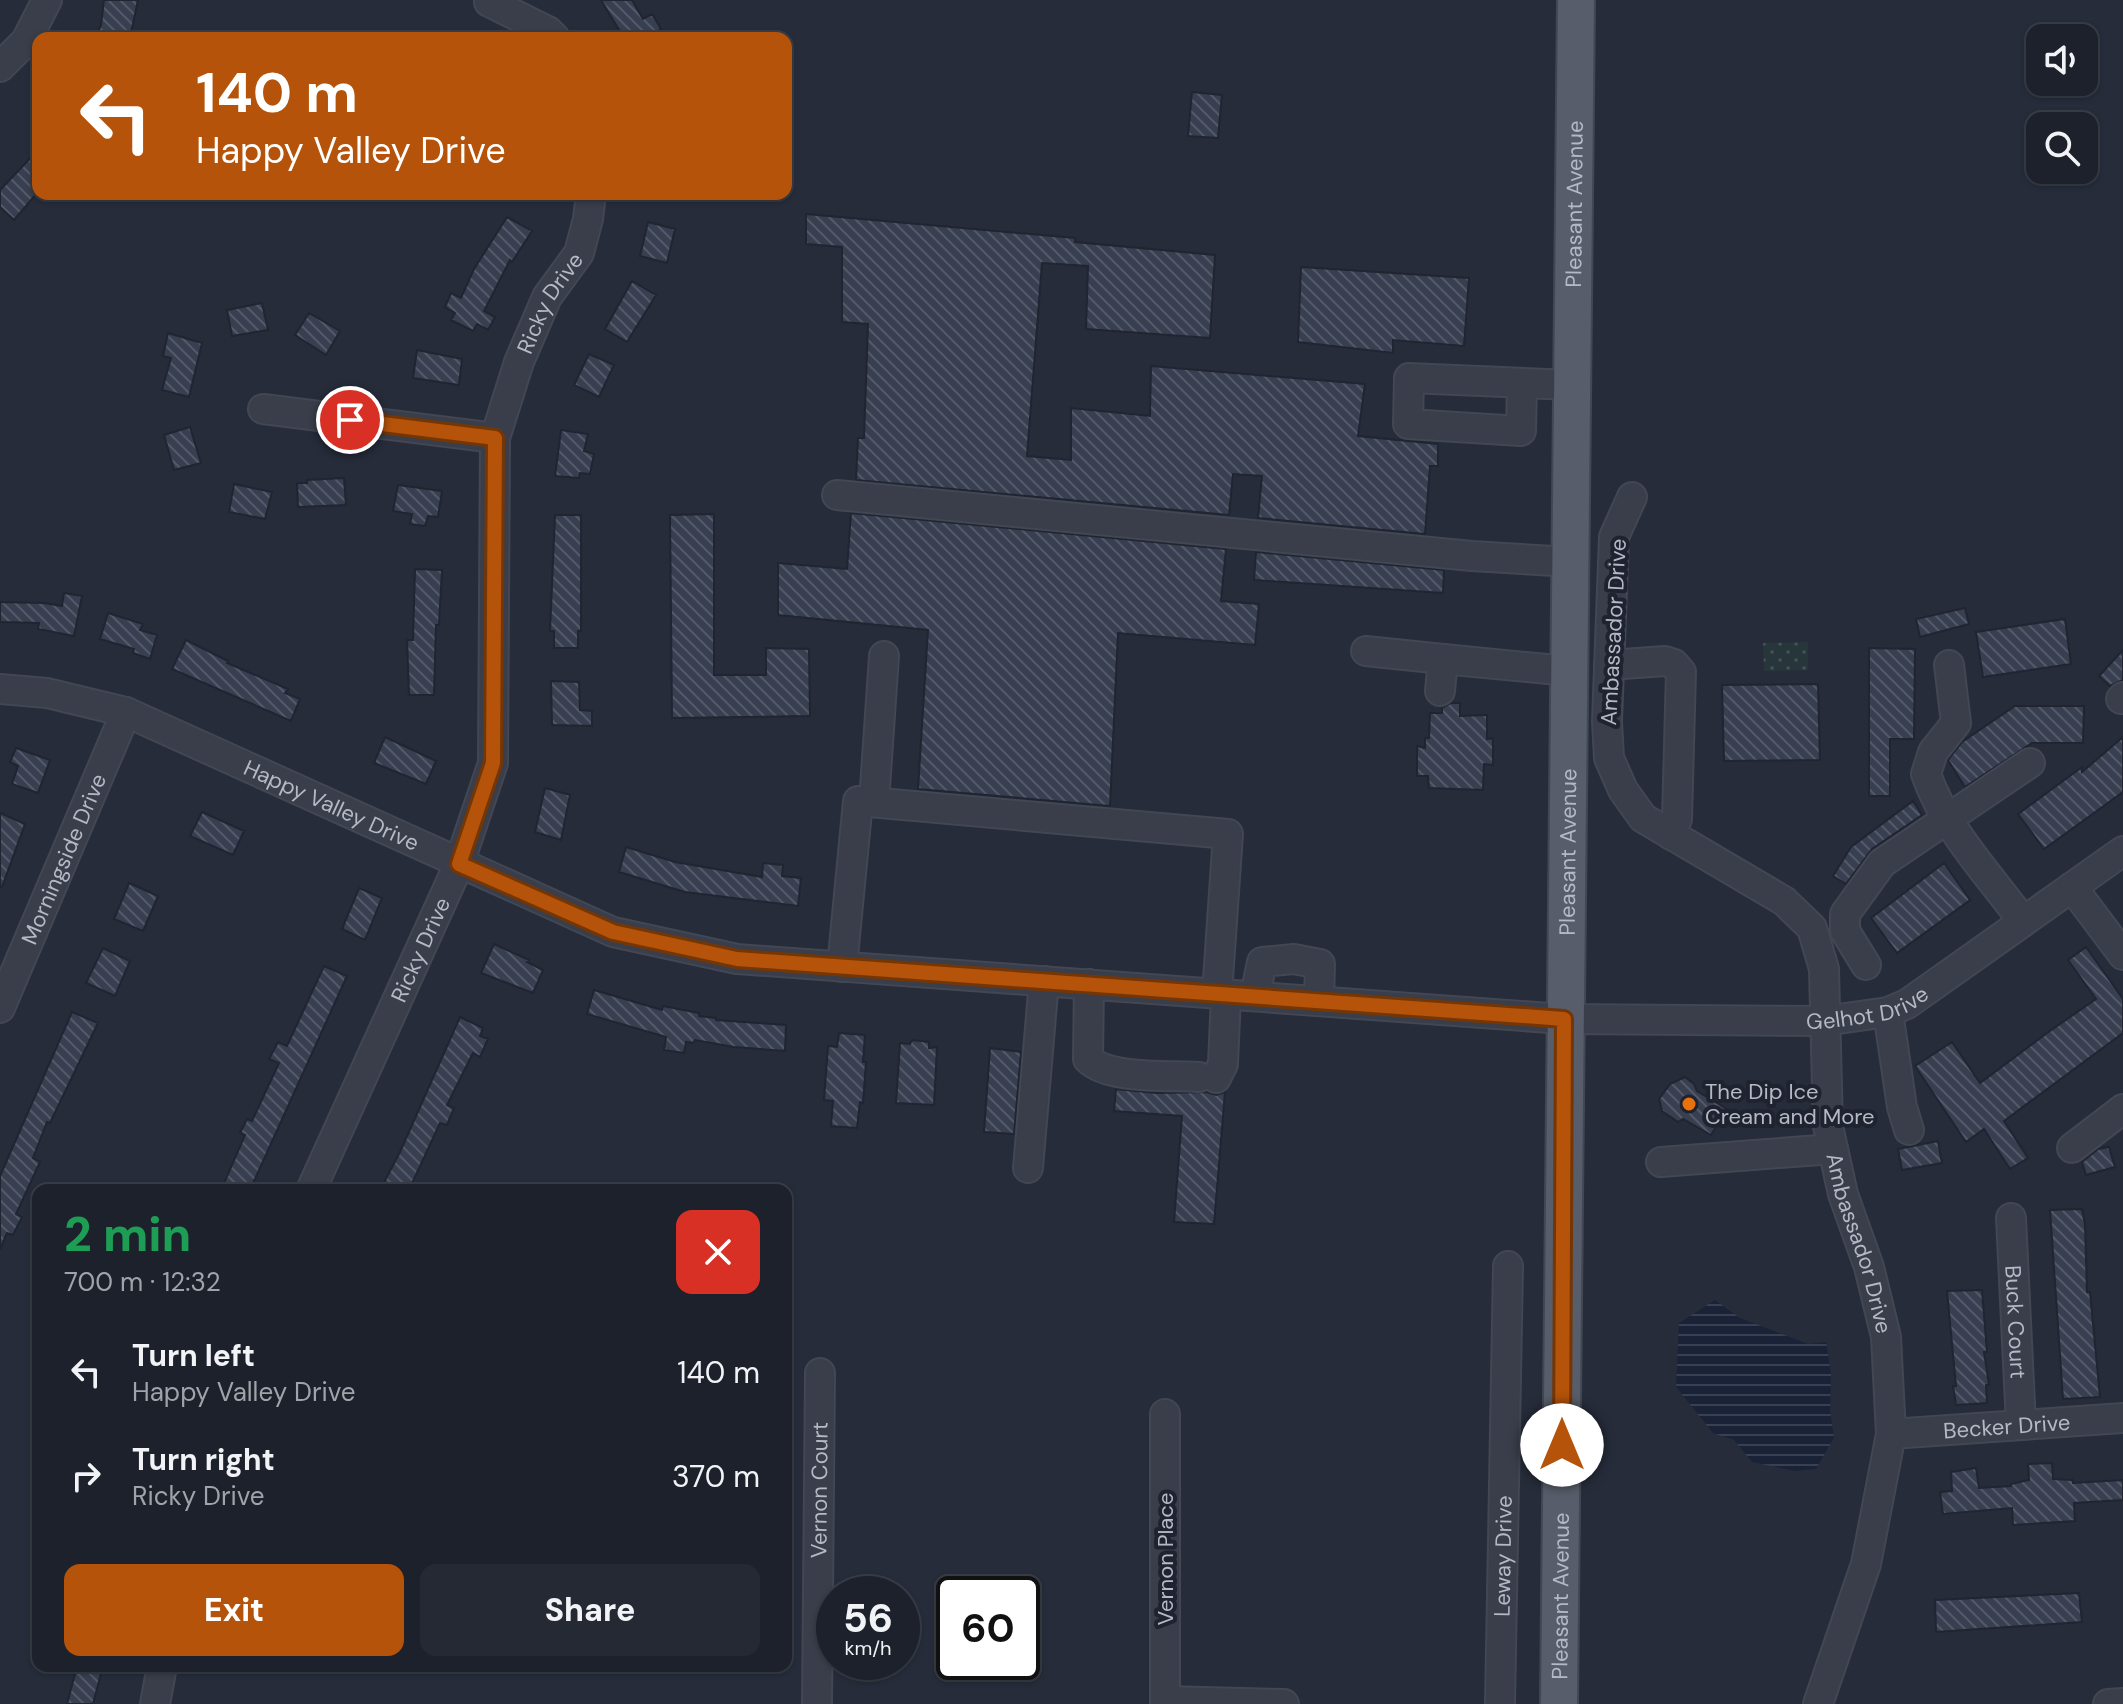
<!DOCTYPE html>
<meta charset="utf-8">
<style>
body{margin:0;font-family:"DM Sans",sans-serif;background:#252934;color:#f1f3f6;height:100vh;display:flex;flex-direction:column;font-size:30px;white-space:nowrap}
*{box-sizing:border-box;margin:0}
p{font-size:26px;color:#a0a3a9}
.icon{flex:none;width:44px;height:44px;fill:none;stroke:currentColor;stroke-width:2;stroke-linecap:round;stroke-linejoin:round}
.map{position:relative;flex:1;overflow:hidden}
.details{position:absolute;left:32px;top:1184px;width:760px;height:488px;display:flex;flex-direction:column;background:#1c212c;border-radius:16px;box-shadow:0 2px 6px #0004,0 0 0 2px #3a3e48}
.details>*{flex:none}
.guide{position:absolute;left:32px;top:32px;width:760px;height:168px;border-radius:16px;box-shadow:0 2px 6px #0004,0 0 0 2px #3a3e48;background:#b45309;color:#fff;overflow:hidden}
.fabs{position:absolute;left:2026px;top:24px;display:grid;gap:16px}
.fabs a{display:grid;place-items:center;width:72px;height:72px;border-radius:16px;background:#1c212c;box-shadow:0 2px 6px #0004,0 0 0 2px #3a3e48;font-size:40px}
.speed{position:absolute;left:816px;top:1576px;display:flex;gap:16px;font-size:40px;font-weight:700;text-align:center}
.speed>*{display:grid;place-content:center;width:104px;height:104px;border-radius:50%;background:#1c212c;box-shadow:0 2px 6px #0004,0 0 0 2px #3a3e48;line-height:1}
.speed small{font-size:20px;font-weight:400}
.speed .limit{border:4px solid #111;border-radius:12px;background:#fff;color:#111}
.pin{position:absolute;display:grid;place-items:center;width:68px;height:68px;color:#fff;margin:-34px;border:4px solid #fff;border-radius:50%;box-shadow:0 2px 8px #0007}
.me{position:absolute;width:88px;margin:-44px;rotate:0deg;stroke-linejoin:round;filter:drop-shadow(0 0 6px #0008)}
.turn{display:flex;align-items:center;gap:28px;height:168px;padding:0 32px;font-size:36px}
.turn .icon{width:104px;height:104px;stroke-width:2.5}
.turn b{display:block;font-size:56px;line-height:68px}
.round{display:grid;place-items:center;flex:none;width:84px;height:84px;border-radius:16px;background:#252934}
.head{display:flex;align-items:center;justify-content:space-between;height:136px;padding:0 32px}
h1{font-size:48px;font-weight:800;line-height:60px;color:#1e9e55}
.primary-button{display:flex;gap:16px;margin-top:auto;padding:16px 32px}
.primary-button a{flex:1;height:92px;border-radius:16px;background:#b45309;color:#fff;font-size:32px;font-weight:800;line-height:92px;text-align:center}
.primary-button a+a{background:#252934;color:#f1f3f6}
ul{padding:0;list-style:none}
li{display:flex;align-items:center;gap:24px;height:104px;padding:0 32px}
li div{flex:1}
li b{display:block;font-size:30px}
li em{font-style:normal}
.map>svg:first-child{display:block}
</style>
<div class="map">
<svg width="2123" height="1704" viewBox="0 0 2123 1704">
<defs>
<pattern id="park-dots" width="8" height="8" patternUnits="userSpaceOnUse" patternTransform="scale(2)"><rect width="8" height="8" fill="#27363b"/><path d="M2 2h.1M6 6h.1" fill="none" stroke="#445156" stroke-width="1.8" stroke-linecap="round"/></pattern>
<pattern id="water-rules" width="6" height="5" patternUnits="userSpaceOnUse" patternTransform="scale(2)"><rect width="6" height="5" fill="#1a2237"/><path d="M0 2.5h6" fill="none" stroke="#394052"/></pattern>
<pattern id="building-back-hatch" width="6" height="6" patternUnits="userSpaceOnUse" patternTransform="scale(2)"><rect width="6" height="6" fill="#383f50"/><path d="M-1 5l2 2M0 0l6 6M5-1l2 2" fill="none" stroke="#535968"/></pattern>
</defs>
<rect width="100%" height="100%" fill="#262c3a"/>
<path fill="url(#park-dots)" d="M1808 642V670L1764 671 1763 643Z"/>
<path fill="url(#water-rules)" d="M1715 1300 1740 1318 1808 1344 1826 1342 1831 1373 1830 1410 1834 1438 1816 1469 1795 1471 1752 1462 1734 1440 1713 1433 1676 1387 1679 1323Z"/>
<path fill="url(#building-back-hatch)" stroke="#202531" stroke-width="2" d="M104 0H138L130 38H95L101 25Z
M601 0H632L643 19 652 14 661 29 648 38H624Z
M1192 92 1222 95 1218 138 1188 136Z
M38 150V192L14 220 0 207V190Z
M806 214 1075 238V242L1215 255 1210 338 1086 329 1088 266 1042 263 1027 456 1071 460V408L1150 416 1151 366 1365 384 1358 436 1438 444V466H1430L1425 534 1258 518 1262 476 1233 474 1229 515 856 480 858 438H864L868 324 842 322V247L806 244Z
M507 217 532 231 512 262 510 260 484 311 495 317 488 330 477 324 473 331 451 320 455 313 445 307 451 293 461 298 474 269Z
M648 222 675 229 667 263 640 256Z
M1301 267 1469 278 1464 346 1393 340V353L1298 342Z
M632 281 656 295 627 342 605 329Z
M262 303 268 330 232 336 227 310Z
M309 313 340 331 326 355 295 335Z
M168 333 202 343 189 397 162 390 171 358 163 356Z
M417 350 462 359 459 385 413 378Z
M589 354 614 365 599 397 574 385Z
M190 427 201 463 174 470 164 435Z
M561 430 588 434 584 451 594 454 590 474 580 473 579 478 555 476Z
M344 478 346 505 298 507 297 483H307V480Z
M234 484 272 492 265 519 229 512Z
M398 485 442 491 438 517 428 516 425 526 410 524 412 514 393 511Z
M851 513 1226 549 1221 601 1259 604 1255 645 1118 633 1110 806 918 789 928 630 778 615V563L847 569Z
M714 514V675H766V648L809 649 810 716 672 718 670 515Z
M555 515H581V631H578V648H554V631H550Z
M1256 552 1444 570 1443 593 1254 580Z
M415 569 442 570 439 625H436L434 695H409L407 640H413Z
M64 593 82 596 74 636 38 629 39 623 0 622V602L44 603 62 606Z
M1965 608 1969 624 1920 637 1916 619Z
M108 613 143 624 140 630 157 635 150 659 133 653 134 649 100 639Z
M2065 619 2071 664 1983 677 1976 632Z
M186 640 228 661 227 663 288 689 285 693 300 699 291 721 172 669Z
M1869 648 1915 649 1914 739H1890V796H1869Z
M2123 650V680L2110 686 2099 676Z
M551 681 579 682 580 710 592 711V726L552 725Z
M1818 684 1820 760 1724 761 1722 685Z
M1451 703H1460V716L1487 715V739L1493 738V765L1484 764 1483 790 1429 788 1428 776H1417V746L1425 748V738H1429L1430 713H1442V708Z
M2015 706H2084L2083 743H2032L1965 787 1948 760 1962 742Z
M385 737 436 761 426 784 374 763Z
M2123 737V792L2044 849 2018 814 2082 767V772Z
M16 748 50 760 38 793 12 784 18 766 10 762Z
M545 788 570 795 561 840 535 832Z
M1913 801 1922 815 1872 849 1846 884 1833 876 1851 847Z
M202 812 244 831 233 855 190 836Z
M0 813 25 824 2 887H0Z
M626 847 675 862 762 877 763 863 783 865 782 876 801 878 798 906 685 892 619 872Z
M1944 863 1970 900 1897 953 1871 918Z
M129 883 158 896 143 931 114 919Z
M359 888 382 898 365 940 342 929Z
M494 944 529 960 527 962 543 970 533 993 481 973Z
M2086 947 2123 999V1033L2004 1121 2028 1158 2010 1169 1984 1129 1966 1142 1915 1066 1952 1042 1980 1083 2047 1033 2096 999 2068 960Z
M103 948 130 961 115 996 86 983Z
M324 966 347 976 255 1179 249 1190H221L245 1135 240 1133 247 1119 252 1121 279 1063 269 1059 278 1042 287 1046Z
M594 990 662 1010 663 1006 699 1013V1016L716 1018V1020L786 1025 785 1051 734 1047 695 1040 693 1043 686 1042 684 1053 664 1050 666 1037 587 1014Z
M72 1012 98 1023 50 1123 47 1122 33 1158 40 1162 16 1214 22 1217 13 1235 7 1233 0 1250V1176Z
M460 1017 483 1028 480 1036 488 1039 480 1057 473 1053 447 1105 454 1108 447 1125 440 1123 409 1190H380L400 1152Z
M839 1033 865 1035 863 1062H866L863 1103 860 1102 857 1128 831 1126 833 1101 824 1100 828 1046 837 1047Z
M912 1040 929 1042V1048L937 1047 934 1105 896 1103 900 1043 910 1044Z
M990 1048 1021 1052 1014 1134 984 1132Z
M1685 1077 1694 1084 1697 1091 1727 1109 1711 1135 1683 1119 1678 1122 1662 1111 1659 1099 1670 1084Z
M1116 1089 1156 1093 1207 1092 1216 1095 1225 1092 1214 1224 1174 1222 1182 1116 1114 1111Z
M1938 1141 1942 1163 1902 1170 1898 1149Z
M2109 1147 2115 1167 2086 1175 2082 1162 2098 1149Z
M2082 1209 2085 1224 2087 1292H2090L2100 1397 2063 1399 2050 1210Z
M1982 1290 1987 1352H1984L1989 1385H1986L1987 1403 1956 1405 1953 1386H1956L1947 1291Z
M2052 1463 2053 1479 2073 1480V1483L2123 1480V1500L2074 1503 2075 1521 2013 1525 2012 1508 1943 1514 1940 1492 1952 1491 1951 1472 1976 1468 1979 1488 2011 1486V1484L2029 1480 2028 1464Z
M2079 1593 2082 1622 1936 1632 1935 1600Z
M77 1666H103L93 1704H67Z"/>
<g fill="none" stroke-linecap="round" stroke-linejoin="round">
<g stroke="#424753" stroke-width="32">
<g id="minor">
<path d="M489 2 548 31 555 38"/>
<path d="M0 67 26 41 47 0"/>
<path d="M1522 383 1521 431 1408 424 1409 378 1571 385"/>
<path d="M263 409 495 438"/>
<path d="M837 495 1472 556 1570 562"/>
<path id="s1" d="M1632 497 1614 537 1607 721 1609 758 1623 790 1643 818 1784 901 1812 928 1824 969 1828 1126 1843 1194 1869 1267 1886 1337 1891 1434 1866 1564 1818 1704"/>
<path d="M1366 651 1443 659 1440 691"/>
<path d="M1443 659 1568 671"/>
<path d="M1609 665 1665 661 1674 664 1681 672 1677 819 1671 835"/>
<path d="M1949 665 1956 723 1933 752 1926 774C1945 829 1989 875 2023 921"/>
<path id="s2" d="M0 689 47 693 126 712 613 932 737 959 1564 1019 1824 1021 1888 1012 1907 1004 2123 851"/>
<path d="M2121 699 2123 697"/>
<path d="M874 802 884 656"/>
<path d="M2072 887 2123 955"/>
<path d="M1866 965 1845 931V914L1882 863 2030 763"/>
<path d="M842 967 858 801 1228 834 1217 994"/>
<path d="M1089 984 1088 1059C1109 1080 1170 1075 1199 1077"/>
<path d="M1255 996 1262 962 1294 959 1320 964 1319 1001"/>
<path id="s3" d="M0 1008 126 712"/>
<path d="M1888 1012 1902 1107 1909 1130"/>
<path d="M1216 1078 1223 1064 1226 995"/>
<path d="M2072 1148 2123 1109"/>
<path d="M1661 1162 1833 1149"/>
<path d="M1028 1168 1044 981"/>
<path id="s4" d="M311 1190 459 864 493 763 495 438 519 362 547 297 579 253 588 219 591 194"/>
<path id="s5" d="M2011 1218 2021 1425"/>
<path id="s6" d="M1891 1434 2123 1418"/>
<path d="M1165 1701 1284 1704"/>
<path d="M155 1704 162 1666"/>
<path id="s7" d="M817 1704 820 1373"/>
<path d="M1165 1704V1414"/>
<path id="s8" d="M1500 1704 1508 1266"/>
<path d="M2108 1704 2123 1703"/>
</g>
</g>
<g stroke="#424753" stroke-width="40">
<g id="major">
<path id="s9" d="M1559 1704 1576 0"/>
</g>
</g>
<use href="#minor" stroke="#393e4a" stroke-width="28"/>
<use href="#major" stroke="#575d6a" stroke-width="36"/>
</g>
<g fill="none" stroke-linecap="round" stroke-linejoin="round">
<g stroke="#753606" stroke-width="20">
<path id="route" d="M350 420 495 438 493 763 459 864 613 932 737 959 1564 1019 1562 1445"/>
</g>
<use href="#route" stroke="#b45309" stroke-width="14"/>
</g>
<circle fill="#e8710a" stroke="#1e232f" stroke-width="3" cx="1689" cy="1104" r="8"/>
<g text-anchor="middle" stroke-width="8" stroke-linejoin="round" paint-order="stroke">
<g font-size="22" fill="#b5b9c6" stroke="#1e232f">
<text dy="8" stroke="none"><textPath href="#s9" startOffset="1500">Pleasant Avenue</textPath></text>
<text dy="8" stroke="none"><textPath href="#s4" startOffset="936">Ricky Drive</textPath></text>
<text transform="translate(1613 632) rotate(-87)" y="8">Ambassador Drive</text>
<text dy="8" stroke="none"><textPath href="#s2" startOffset="354">Happy Valley Drive</textPath></text>
<text dy="8" stroke="none"><textPath href="#s9" startOffset="852">Pleasant Avenue</textPath></text>
<text dy="8" stroke="none"><textPath href="#s3" startOffset="162">Morningside Drive</textPath></text>
<text dy="8" stroke="none"><textPath href="#s4" startOffset="264">Ricky Drive</textPath></text>
<text dy="8" stroke="none"><textPath href="#s2" startOffset="1924">Gelhot Drive</textPath></text>
<text dy="8" stroke="none"><textPath href="#s1" startOffset="858">Ambassador Drive</textPath></text>
<text dy="8" stroke="none"><textPath href="#s5" startOffset="104">Buck Court</textPath></text>
<text dy="8" stroke="none"><textPath href="#s6" startOffset="116">Becker Drive</textPath></text>
<text dy="8" stroke="none"><textPath href="#s7" startOffset="214">Vernon Court</textPath></text>
<text dy="8" stroke="none"><textPath href="#s8" startOffset="148">Leway Drive</textPath></text>
<text transform="translate(1165 1559) rotate(-90)" y="8">Vernon Place</text>
<text dy="8" stroke="none"><textPath href="#s9" startOffset="108">Pleasant Avenue</textPath></text>
</g>
<g font-size="22" fill="#b5b9c6" stroke="#1e232f" text-anchor="start">
<text x="1705" y="1099">The Dip Ice<tspan x="1705" dy="25">Cream and More</tspan></text>
</g>
</g>
</svg>
<div class="fabs">
<a><svg class="icon" aria-label="sound" viewBox="0 0 24 24"><path d="M4 9h4l5-4v14l-5-4H4zM17 9q2 3 0 6"/></svg></a>
<a><svg class="icon" aria-label="search" viewBox="0 0 24 24"><circle cx="10" cy="10" r="6"/><path d="M15 15l6 6"/></svg></a>
</div>
<div class="speed"><div>56<small>km/h</small></div><div class="limit">60</div></div>
<div class="pin" style="left:350px;top:420px;background:#d93025"><svg class="icon" aria-label="arrive" viewBox="0 0 24 24"><path d="M6 21V4h12l-3 4 3 4H6"/></svg></div>
<svg class="me" style="left:1562px;top:1445px" viewBox="-20 -20 40 40"><circle r="19" fill="#fff"/><path d="M0-13L10 11 0 6-10 11z" fill="#b45309"/></svg>
<div class="guide">
<div class="turn"><svg class="icon" aria-label="left" viewBox="0 0 24 24"><path d="M17 20v-9H6M10 6l-5 5 5 5"/></svg><div><b>140 m</b>Happy Valley Drive</div></div>
</div>
<section class="details">
<div class="head"><div><h1>2 min</h1><p>700 m · 12:32</p></div><a class="round" style="background:#d93025;color:#fff"><svg class="icon" aria-label="close" viewBox="0 0 24 24"><path d="M6 6l12 12M18 6L6 18"/></svg></a></div>
<ul>
<li><svg class="icon" aria-label="left" viewBox="0 0 24 24"><path d="M17 20v-9H6M10 6l-5 5 5 5"/></svg><div><b>Turn left</b><p>Happy Valley Drive</p></div><em>140 m</em></li>
<li><svg class="icon" aria-label="right" viewBox="0 0 24 24"><path d="M7 20v-9h11M14 6l5 5-5 5"/></svg><div><b>Turn right</b><p>Ricky Drive</p></div><em>370 m</em></li>
</ul>
<div class="primary-button"><a>Exit</a><a>Share</a></div>
</section>
</div>
